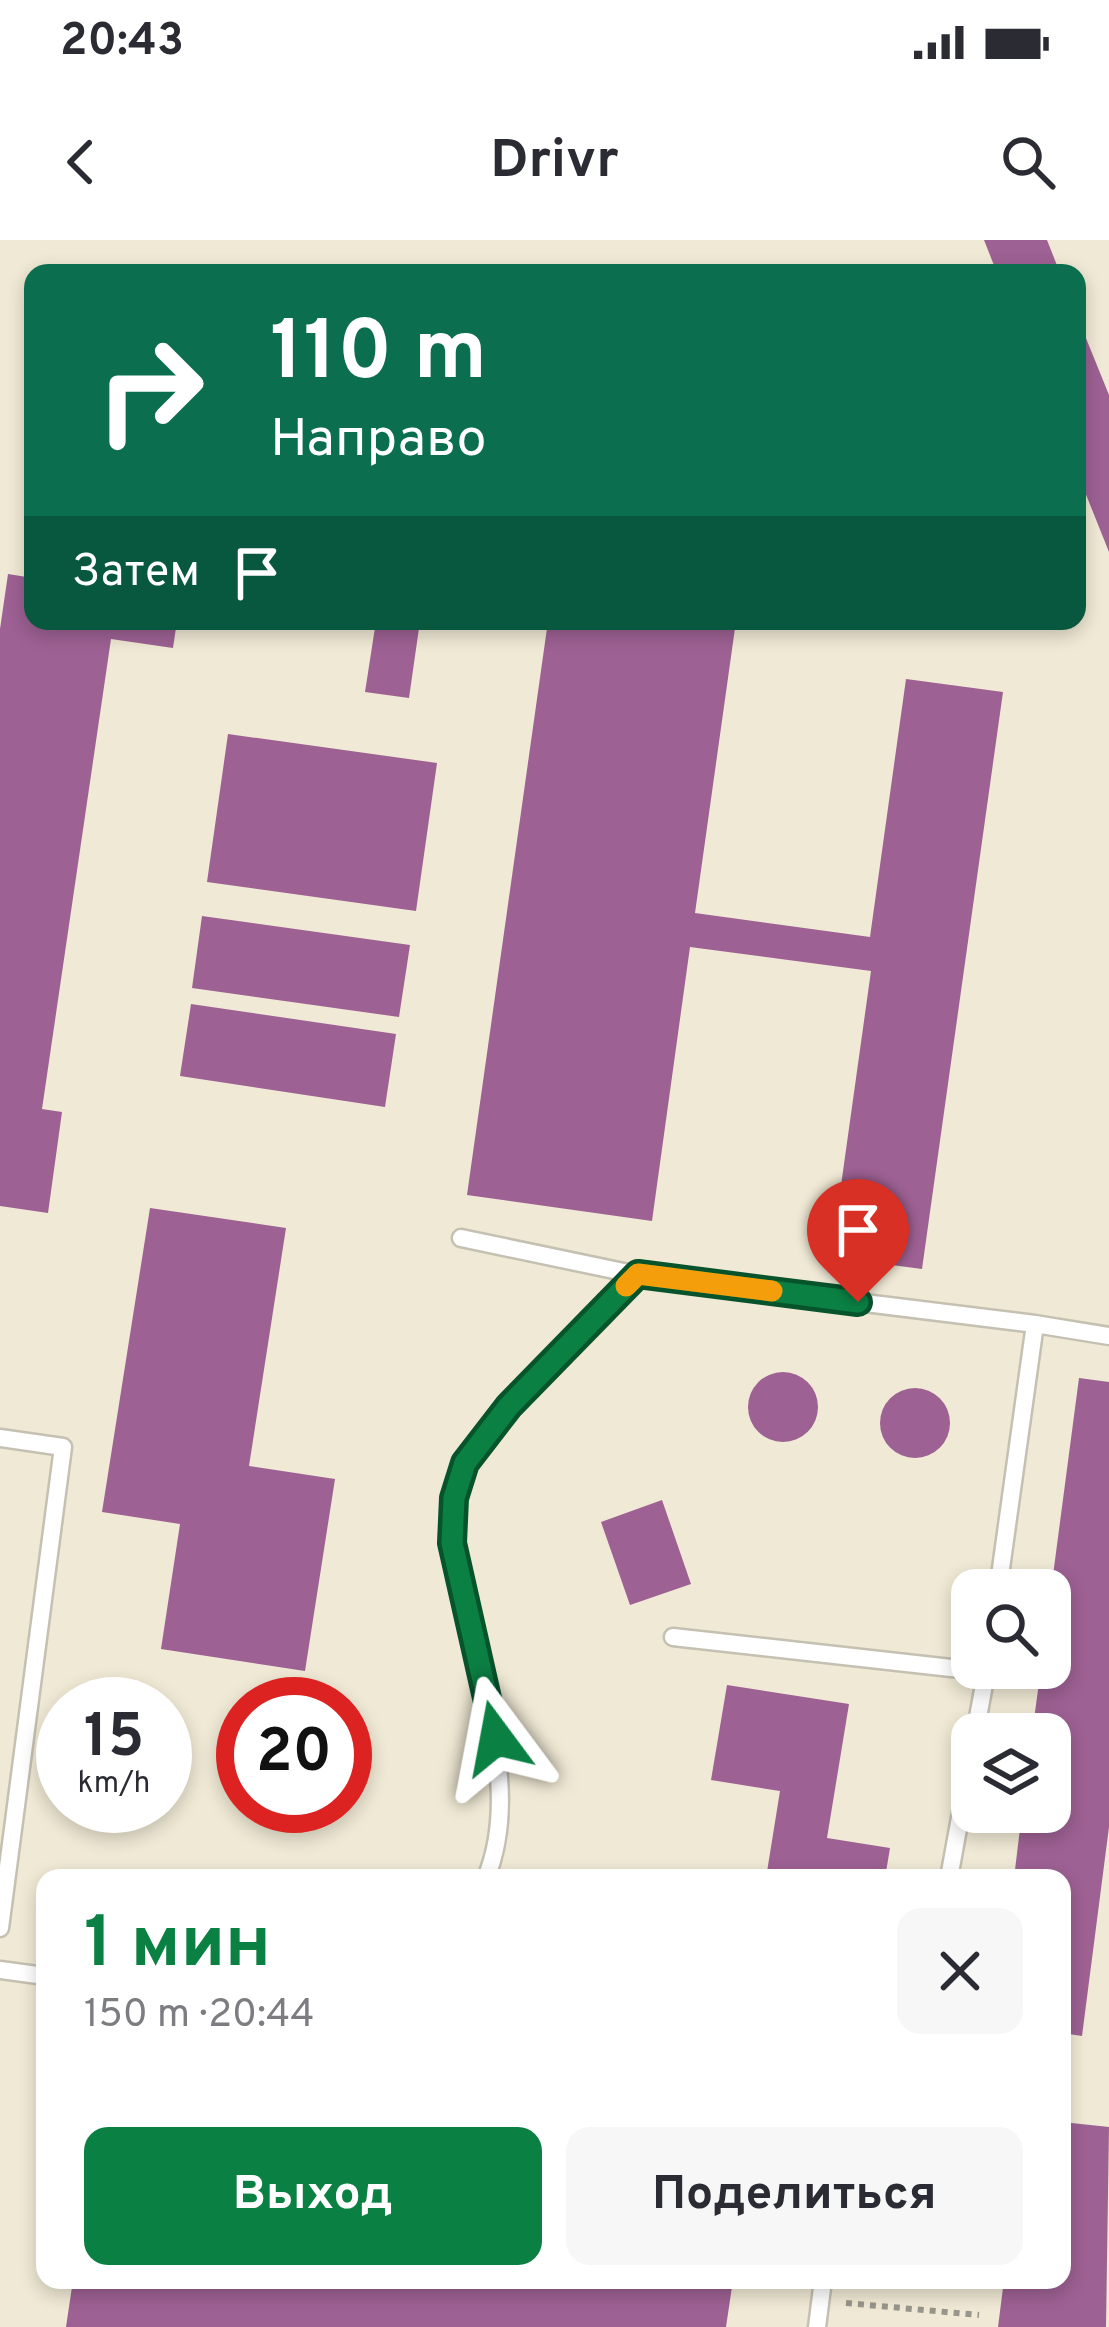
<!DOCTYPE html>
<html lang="ru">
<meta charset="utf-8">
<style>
body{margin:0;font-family:Overpass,sans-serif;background:#f7f7f7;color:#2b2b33;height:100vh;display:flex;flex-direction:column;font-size:45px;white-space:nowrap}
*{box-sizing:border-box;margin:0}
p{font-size:39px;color:#7c7c81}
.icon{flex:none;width:66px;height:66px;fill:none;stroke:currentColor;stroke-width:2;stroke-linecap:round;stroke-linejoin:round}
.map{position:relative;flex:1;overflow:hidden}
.side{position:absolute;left:36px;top:1629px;width:1035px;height:420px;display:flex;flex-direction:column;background:#fff;border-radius:24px;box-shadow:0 6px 18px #0003}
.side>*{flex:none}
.hud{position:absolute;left:24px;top:24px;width:1062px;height:366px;border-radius:24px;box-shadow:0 6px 18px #0003;background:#0b6e4f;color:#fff;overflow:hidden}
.buttons{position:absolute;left:951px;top:1329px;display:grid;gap:24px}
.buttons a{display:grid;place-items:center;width:120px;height:120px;border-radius:24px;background:#fff;box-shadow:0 6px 18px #0003;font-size:60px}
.speed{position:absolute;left:36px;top:1437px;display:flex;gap:24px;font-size:60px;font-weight:700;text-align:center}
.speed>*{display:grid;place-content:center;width:156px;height:156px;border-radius:50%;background:#fff;box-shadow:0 6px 18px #0003;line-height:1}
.speed small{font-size:30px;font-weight:400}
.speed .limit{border:18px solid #d22;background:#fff;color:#111}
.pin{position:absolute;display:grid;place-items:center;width:102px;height:102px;color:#fff;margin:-123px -51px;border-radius:50% 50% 50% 0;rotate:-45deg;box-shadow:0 0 12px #0007}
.pin .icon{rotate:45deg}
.me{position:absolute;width:132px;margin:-66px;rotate:347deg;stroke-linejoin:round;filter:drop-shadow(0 0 9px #0008)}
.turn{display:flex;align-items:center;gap:42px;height:252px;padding:0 48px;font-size:54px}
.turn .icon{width:156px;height:156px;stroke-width:2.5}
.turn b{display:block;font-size:84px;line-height:102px}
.then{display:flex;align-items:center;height:114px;padding:0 48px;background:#0003;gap:24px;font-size:45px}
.round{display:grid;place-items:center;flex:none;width:126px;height:126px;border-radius:24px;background:#f7f7f7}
.headline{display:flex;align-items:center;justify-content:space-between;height:204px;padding:0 48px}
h1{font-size:72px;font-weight:700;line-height:90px;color:#0b8043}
.primary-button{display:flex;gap:24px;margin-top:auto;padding:24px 48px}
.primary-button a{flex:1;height:138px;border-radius:24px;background:#0b8043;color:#fff;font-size:48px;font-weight:700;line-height:138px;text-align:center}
.primary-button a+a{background:#f7f7f7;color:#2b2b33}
.status{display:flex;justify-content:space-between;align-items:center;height:84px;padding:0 60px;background:#fff;direction:ltr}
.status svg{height:33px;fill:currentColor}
header{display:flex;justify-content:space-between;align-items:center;height:156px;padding:0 48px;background:#fff;font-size:54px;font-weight:700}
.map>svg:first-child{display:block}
</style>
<div class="status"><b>20:43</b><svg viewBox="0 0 49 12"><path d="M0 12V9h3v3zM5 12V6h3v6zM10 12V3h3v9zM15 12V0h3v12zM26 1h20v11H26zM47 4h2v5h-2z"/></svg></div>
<header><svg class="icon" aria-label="back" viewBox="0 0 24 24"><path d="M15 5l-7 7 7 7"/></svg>Drivr<svg class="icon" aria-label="search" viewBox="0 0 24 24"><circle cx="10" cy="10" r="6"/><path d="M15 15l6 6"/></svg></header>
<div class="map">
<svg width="1109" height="2087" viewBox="0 0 1109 2087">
<rect width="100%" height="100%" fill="#f9f4e6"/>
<path fill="#f0e9d5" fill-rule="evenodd" d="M0 0H1109V2087H0ZM33 33H1077V381H33ZM972 1350H1050V1428H972ZM63 1464H165V1566H63ZM243 1464H345V1566H243ZM972 1494H1050V1572H972ZM45 1638H1062V2040H45Z"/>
<path fill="#9d6193" d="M984 0H1047L1060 33H997Z
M1077 76 1109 155V312L1077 232Z
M8 334 33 338V381H177L173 408 111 399 42 869 62 872 48 973 0 966V389Z
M376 381H420L409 458 365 452Z
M548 381H736L695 673 870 697 906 439 1003 452 922 1029 831 1017 871 731 690 707 652 981 467 955Z
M228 494 437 523 416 671 207 642Z
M202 676 410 705 399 777 192 748Z
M191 764 396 794 385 867 180 836Z
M150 968 286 988 249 1226 335 1239 305 1431 161 1409 180 1284 102 1272Z
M748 1167a35 35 0 1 1 70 0a35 35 0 1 1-70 0Z
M1079 1138 1109 1142V1587L1082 1796 1062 1793V1638H1014L1022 1572H1050V1494H1032L1041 1428H1050V1358Z
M880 1183a35 35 0 1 1 70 0a35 35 0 1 1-70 0Z
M662 1260 691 1344 630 1365 601 1282Z
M727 1445 849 1464 827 1598 890 1608 885 1638H766L780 1551 711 1540Z
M1062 1882 1109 1887 1106 2087H998L1004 2040H1062Z
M73 2040H733L726 2087H66Z"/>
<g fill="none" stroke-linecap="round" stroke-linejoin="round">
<g stroke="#c4c0b2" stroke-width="21">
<path id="lane" d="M461 998 638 1035 1035 1084
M0 1198 63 1207 0 1688
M998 1350 1035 1084 1109 1096
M673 1397 987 1432
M975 1494 987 1428
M486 1638C541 1504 412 1329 465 1224 496 1162 587 1083 638 1035
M949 1638 972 1512
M0 1730 45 1736
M817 2087 823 2040"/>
</g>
<path stroke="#98958b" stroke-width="6" stroke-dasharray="6 6" stroke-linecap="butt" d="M846 2063 979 2075"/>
<use href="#lane" stroke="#fff" stroke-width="16"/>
</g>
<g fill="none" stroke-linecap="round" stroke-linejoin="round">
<g stroke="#07532c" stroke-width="30">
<path id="route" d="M496 1498 452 1303 454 1258 465 1223 509 1166 638 1034 858 1062"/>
</g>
<use href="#route" stroke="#0b8043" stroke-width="21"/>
<path stroke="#f59e0b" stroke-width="21" d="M626 1046 638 1034 772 1051"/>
</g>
</svg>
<div class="buttons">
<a><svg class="icon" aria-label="search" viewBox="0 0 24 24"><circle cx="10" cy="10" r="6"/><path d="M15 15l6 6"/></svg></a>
<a><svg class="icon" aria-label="layers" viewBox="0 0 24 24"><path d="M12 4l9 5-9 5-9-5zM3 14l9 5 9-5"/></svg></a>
</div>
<div class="speed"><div>15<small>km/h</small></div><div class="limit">20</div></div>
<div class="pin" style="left:858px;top:1062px;background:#d93025"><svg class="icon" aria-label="arrive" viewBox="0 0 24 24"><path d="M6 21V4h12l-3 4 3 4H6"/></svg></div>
<svg class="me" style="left:496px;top:1498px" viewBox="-20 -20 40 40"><path d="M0-17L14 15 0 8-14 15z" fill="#0b8043" stroke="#fff" stroke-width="4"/></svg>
<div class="hud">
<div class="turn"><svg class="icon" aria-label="right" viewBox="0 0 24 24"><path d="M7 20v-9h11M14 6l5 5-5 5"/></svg><div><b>110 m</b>Направо</div></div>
<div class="then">Затем<svg class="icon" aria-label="arrive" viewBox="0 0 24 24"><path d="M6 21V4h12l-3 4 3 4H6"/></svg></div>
</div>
<section class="side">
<div class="headline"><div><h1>1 мин</h1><p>150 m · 20:44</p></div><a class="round"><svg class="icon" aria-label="close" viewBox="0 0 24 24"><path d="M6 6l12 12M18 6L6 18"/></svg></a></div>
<div class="primary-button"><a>Выход</a><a>Поделиться</a></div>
</section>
</div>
